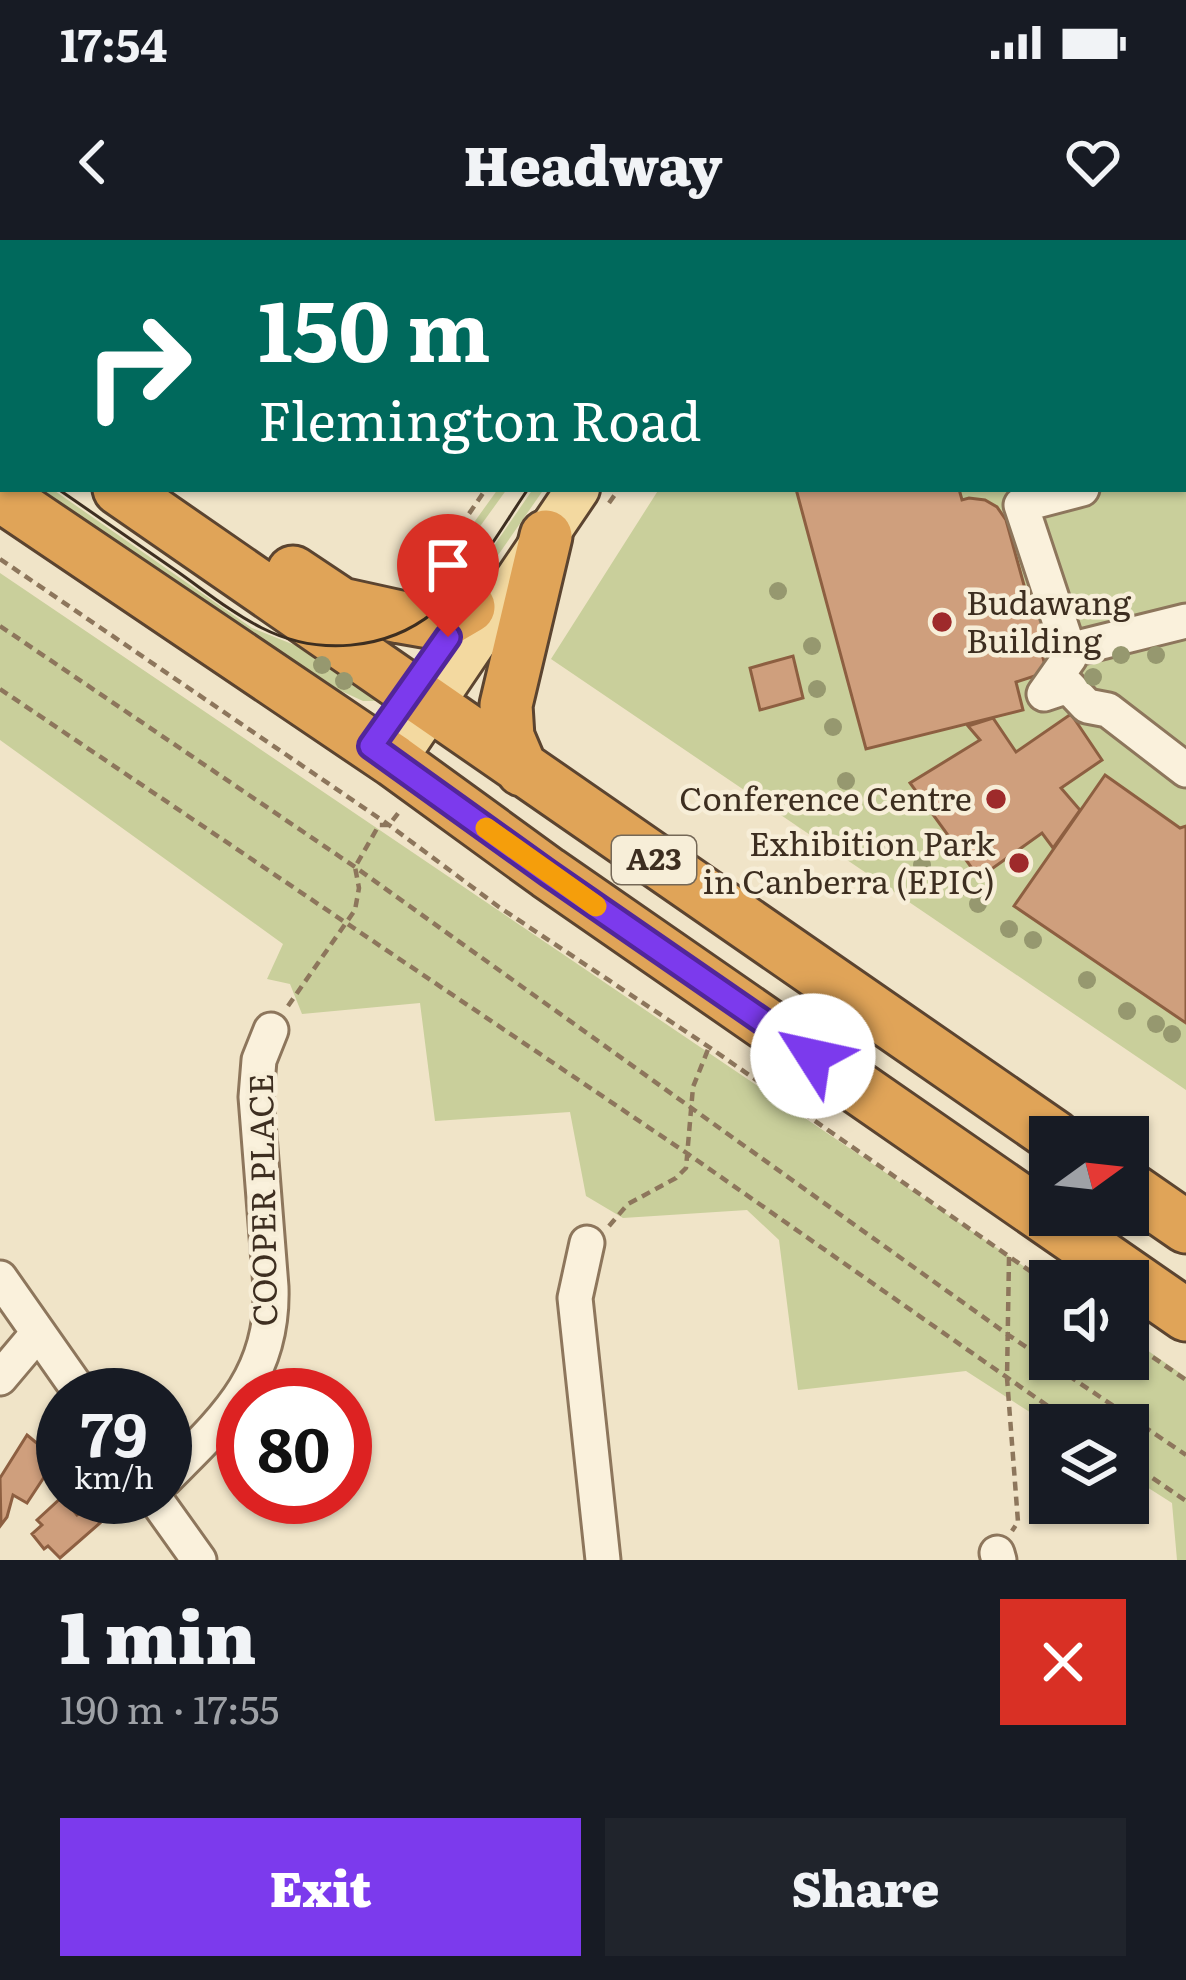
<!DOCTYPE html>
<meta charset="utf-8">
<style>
body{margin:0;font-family:Literata,serif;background:#20242c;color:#f1f3f6;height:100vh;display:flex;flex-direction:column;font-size:45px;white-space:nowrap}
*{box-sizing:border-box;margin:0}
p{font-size:39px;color:#9ea1a6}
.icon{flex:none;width:66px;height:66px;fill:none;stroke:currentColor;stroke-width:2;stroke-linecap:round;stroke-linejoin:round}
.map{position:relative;height:1320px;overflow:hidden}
.sheet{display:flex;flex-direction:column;background:#171b24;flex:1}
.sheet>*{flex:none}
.banner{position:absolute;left:0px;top:0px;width:1188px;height:252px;box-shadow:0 3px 9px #0004;background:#00695c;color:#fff;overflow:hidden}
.needle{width:78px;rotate:75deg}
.buttons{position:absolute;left:1029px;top:876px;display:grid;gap:24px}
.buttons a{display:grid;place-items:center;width:120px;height:120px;border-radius:0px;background:#171b24;box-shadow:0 3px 9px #0004;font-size:60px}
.speed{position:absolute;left:36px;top:1128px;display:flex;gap:24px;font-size:60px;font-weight:700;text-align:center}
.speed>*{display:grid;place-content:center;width:156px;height:156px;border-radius:50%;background:#171b24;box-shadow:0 3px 9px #0004;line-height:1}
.speed small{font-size:30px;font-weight:400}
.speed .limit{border:18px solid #d22;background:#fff;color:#111}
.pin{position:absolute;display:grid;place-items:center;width:102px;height:102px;color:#fff;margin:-123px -51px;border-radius:50% 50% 50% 0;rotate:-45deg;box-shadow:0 0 12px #0007}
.pin .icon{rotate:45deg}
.me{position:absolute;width:132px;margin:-66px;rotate:305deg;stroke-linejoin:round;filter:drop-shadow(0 0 9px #0008)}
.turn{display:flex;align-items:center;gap:42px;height:252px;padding:0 60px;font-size:54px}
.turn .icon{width:156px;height:156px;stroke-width:2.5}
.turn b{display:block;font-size:84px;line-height:102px}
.round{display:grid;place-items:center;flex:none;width:126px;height:126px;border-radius:0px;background:#20242c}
.head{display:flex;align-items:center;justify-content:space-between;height:204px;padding:0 60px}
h1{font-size:72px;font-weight:800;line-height:90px}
.button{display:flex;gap:24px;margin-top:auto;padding:24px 60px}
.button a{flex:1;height:138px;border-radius:0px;background:#7c3aed;color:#fff;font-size:48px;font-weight:800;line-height:138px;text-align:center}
.button a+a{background:#20242c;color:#f1f3f6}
.status{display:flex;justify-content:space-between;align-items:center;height:84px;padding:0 60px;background:#171b24;direction:ltr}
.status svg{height:33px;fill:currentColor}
header{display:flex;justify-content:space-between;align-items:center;height:156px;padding:0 60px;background:#171b24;font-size:54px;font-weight:800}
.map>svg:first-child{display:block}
</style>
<div class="status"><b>17:54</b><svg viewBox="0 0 49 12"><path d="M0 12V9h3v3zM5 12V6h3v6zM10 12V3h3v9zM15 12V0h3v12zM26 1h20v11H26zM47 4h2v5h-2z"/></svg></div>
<header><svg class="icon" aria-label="back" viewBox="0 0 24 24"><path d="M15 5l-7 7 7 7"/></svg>Headway<svg class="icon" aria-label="heart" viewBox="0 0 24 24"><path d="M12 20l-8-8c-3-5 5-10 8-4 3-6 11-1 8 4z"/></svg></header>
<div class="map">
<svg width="1186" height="1320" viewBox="0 0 1186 1320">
<rect width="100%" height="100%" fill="#f0e4c8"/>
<path fill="#c9cf9b" d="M1186 56V850L551 419 659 249H1185Z
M22 249H52L252 388 292 404 314 409 388 461H363L339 450 145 322Z
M498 249H507L437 346 426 356 398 355 426 343 437 334Z
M533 249H544L487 331 480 326Z
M0 333 1050 1044V1119H1128V1097L1186 1137V1320H1177L1172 1263 1128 1235V1185H1050L966 1131 798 1150 779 1000 747 970 623 978 586 956 570 872 435 881 420 763 302 774 290 744 267 739 283 704 0 500Z"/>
<path fill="#cf9f7d" stroke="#8d5f41" stroke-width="3" d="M796 249H959L962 260 969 258 985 260 997 267 1006 280 1027 356 1038 361 1051 393 1041 411 1047 432 1016 442 1023 470 866 509Z
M793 416 803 458 760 470 750 428Z
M1071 474 1102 520 1061 548 1080 570 1053 608 1042 593 979 638 910 543 980 500 968 486 993 478 1016 512Z
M1105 535 1180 588 1186 586V783L1014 666Z
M27 1195 56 1219 27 1263 13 1255 7 1277 1 1285 0 1238Z
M62 1257 77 1275 88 1267 100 1283 60 1318 48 1306 44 1309 32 1294 42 1285 37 1280Z"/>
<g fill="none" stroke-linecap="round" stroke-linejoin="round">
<g stroke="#8d765c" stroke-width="39">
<path id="minor" d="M1138 2 1145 0
M1185 82 1186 85
M1185 131 1186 133
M1185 221H1186
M1082 249 1021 265 1069 410 1070 417 1044 454 1068 446 1087 466 1108 470 1186 530
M1069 410 1186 381
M587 1003 575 1058 603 1320
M0 1038 82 1155
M0 1138 38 1093
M165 1239C224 1180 274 1137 271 1047L256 857 259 820 271 790
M154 1257 199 1320
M997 1313 999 1320"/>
</g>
<g stroke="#5b4430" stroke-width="48">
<path id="major" d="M825 3 832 0
M951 3 964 0
M394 521 578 249"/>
</g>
<g stroke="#5b4430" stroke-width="57">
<path id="highway" d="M0 165 3 168
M119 249 1055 897
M0 255 394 521 548 633 1186 1075
M293 332 341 364 400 377 440 384 469 367
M522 530 508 497 506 465 546 296
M1128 947 1186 987"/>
</g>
<path stroke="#8d765c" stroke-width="4.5" stroke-dasharray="9 6" stroke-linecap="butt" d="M692 3 697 0
M1059 3 1069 0
M609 263 619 249
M0 319 389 585 499 667 709 807 1050 1045
M413 343 431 329 486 249
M0 386 355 627 1007 1094 1186 1215
M0 449 688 914 1075 1185
M288 766 355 670 359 648 355 627 379 585H389L399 572
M609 986 628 964 676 938 686 928 693 847 709 807
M1009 1017 1007 1138 1018 1282 1012 1291
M1128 1100 1186 1140
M1128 1221 1186 1261"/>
<use href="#minor" stroke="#faf1dc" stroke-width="33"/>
<use href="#major" stroke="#f3d9a0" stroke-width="42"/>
<use href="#highway" stroke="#e0a458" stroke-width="51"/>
<path stroke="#3d2e20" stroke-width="3" d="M735 3 739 0
M764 3 769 0
M0 191 3 193
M58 249C98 277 138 304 178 332 205 351 232 373 262 388 317 416 386 411 434 372 473 340 500 290 528 249"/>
</g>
<g fill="#96986f">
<circle cx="778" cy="351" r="9"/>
<circle cx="812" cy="406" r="9"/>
<circle cx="1121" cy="415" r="9"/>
<circle cx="1156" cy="415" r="9"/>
<circle cx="322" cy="425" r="9"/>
<circle cx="1093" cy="437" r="9"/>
<circle cx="344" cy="441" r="9"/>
<circle cx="817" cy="449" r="9"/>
<circle cx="833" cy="487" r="9"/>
<circle cx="846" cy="541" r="9"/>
<circle cx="906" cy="562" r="9"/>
<circle cx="893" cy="606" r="9"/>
<circle cx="922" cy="625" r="9"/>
<circle cx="959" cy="648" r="9"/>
<circle cx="978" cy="664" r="9"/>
<circle cx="1009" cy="689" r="9"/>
<circle cx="1033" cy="700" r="9"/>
<circle cx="1087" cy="740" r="9"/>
<circle cx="1127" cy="771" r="9"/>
<circle cx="1156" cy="784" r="9"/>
<circle cx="1172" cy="794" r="9"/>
</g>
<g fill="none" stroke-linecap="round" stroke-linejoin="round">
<g stroke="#51269a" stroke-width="30">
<path id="route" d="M448 397 371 506 548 633 813 816"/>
</g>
<use href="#route" stroke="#7c3aed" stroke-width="21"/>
<path stroke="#f59e0b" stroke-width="21" d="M486 588 596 666"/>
</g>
<g fill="#9e2a2b" stroke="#f7eed8" stroke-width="4.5">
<circle cx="942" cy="382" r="12"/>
<circle cx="996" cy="559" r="12"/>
<circle cx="1019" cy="623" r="12"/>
</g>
<g text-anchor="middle" stroke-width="9" stroke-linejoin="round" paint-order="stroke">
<rect fill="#f7eed8" stroke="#756857" stroke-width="3" x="612" y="596" width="84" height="48" rx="9"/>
<g font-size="30" font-weight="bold" fill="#3d2e20">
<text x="654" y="630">A23</text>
</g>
<g font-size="33" fill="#3d2e20" stroke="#f7eed8" text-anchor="end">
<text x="966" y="375" text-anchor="start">Budawang<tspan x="966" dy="38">Building</tspan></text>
<text x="972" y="571">Conference Centre</text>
<text x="995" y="616">Exhibition Park<tspan x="995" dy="38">in Canberra (EPIC)</tspan></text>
</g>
<g font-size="33" fill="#3d2e20" stroke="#f7eed8">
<text transform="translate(263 960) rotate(-91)" y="12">COOPER PLACE</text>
</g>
</g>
</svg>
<div class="buttons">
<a><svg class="needle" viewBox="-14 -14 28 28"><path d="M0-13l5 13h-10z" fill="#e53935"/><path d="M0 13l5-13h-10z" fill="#9ea1a6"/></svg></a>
<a><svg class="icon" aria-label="sound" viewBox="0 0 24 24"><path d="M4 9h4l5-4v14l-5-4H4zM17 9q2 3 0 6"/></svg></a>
<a><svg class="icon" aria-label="layers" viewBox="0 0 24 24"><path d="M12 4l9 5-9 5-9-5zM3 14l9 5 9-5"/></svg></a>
</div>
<div class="speed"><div>79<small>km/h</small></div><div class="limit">80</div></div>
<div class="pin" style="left:448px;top:397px;background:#d93025"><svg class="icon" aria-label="arrive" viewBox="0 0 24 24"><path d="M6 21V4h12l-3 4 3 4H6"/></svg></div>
<svg class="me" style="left:813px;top:816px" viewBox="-20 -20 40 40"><circle r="19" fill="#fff"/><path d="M0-13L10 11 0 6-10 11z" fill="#7c3aed"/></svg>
<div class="banner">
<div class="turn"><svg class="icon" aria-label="right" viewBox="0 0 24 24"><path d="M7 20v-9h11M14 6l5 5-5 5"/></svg><div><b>150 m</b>Flemington Road</div></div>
</div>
</div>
<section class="sheet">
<div class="head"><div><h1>1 min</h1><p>190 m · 17:55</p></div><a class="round" style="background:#d93025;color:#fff"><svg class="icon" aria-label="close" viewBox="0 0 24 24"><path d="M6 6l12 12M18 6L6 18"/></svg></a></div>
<div class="button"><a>Exit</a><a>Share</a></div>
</section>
